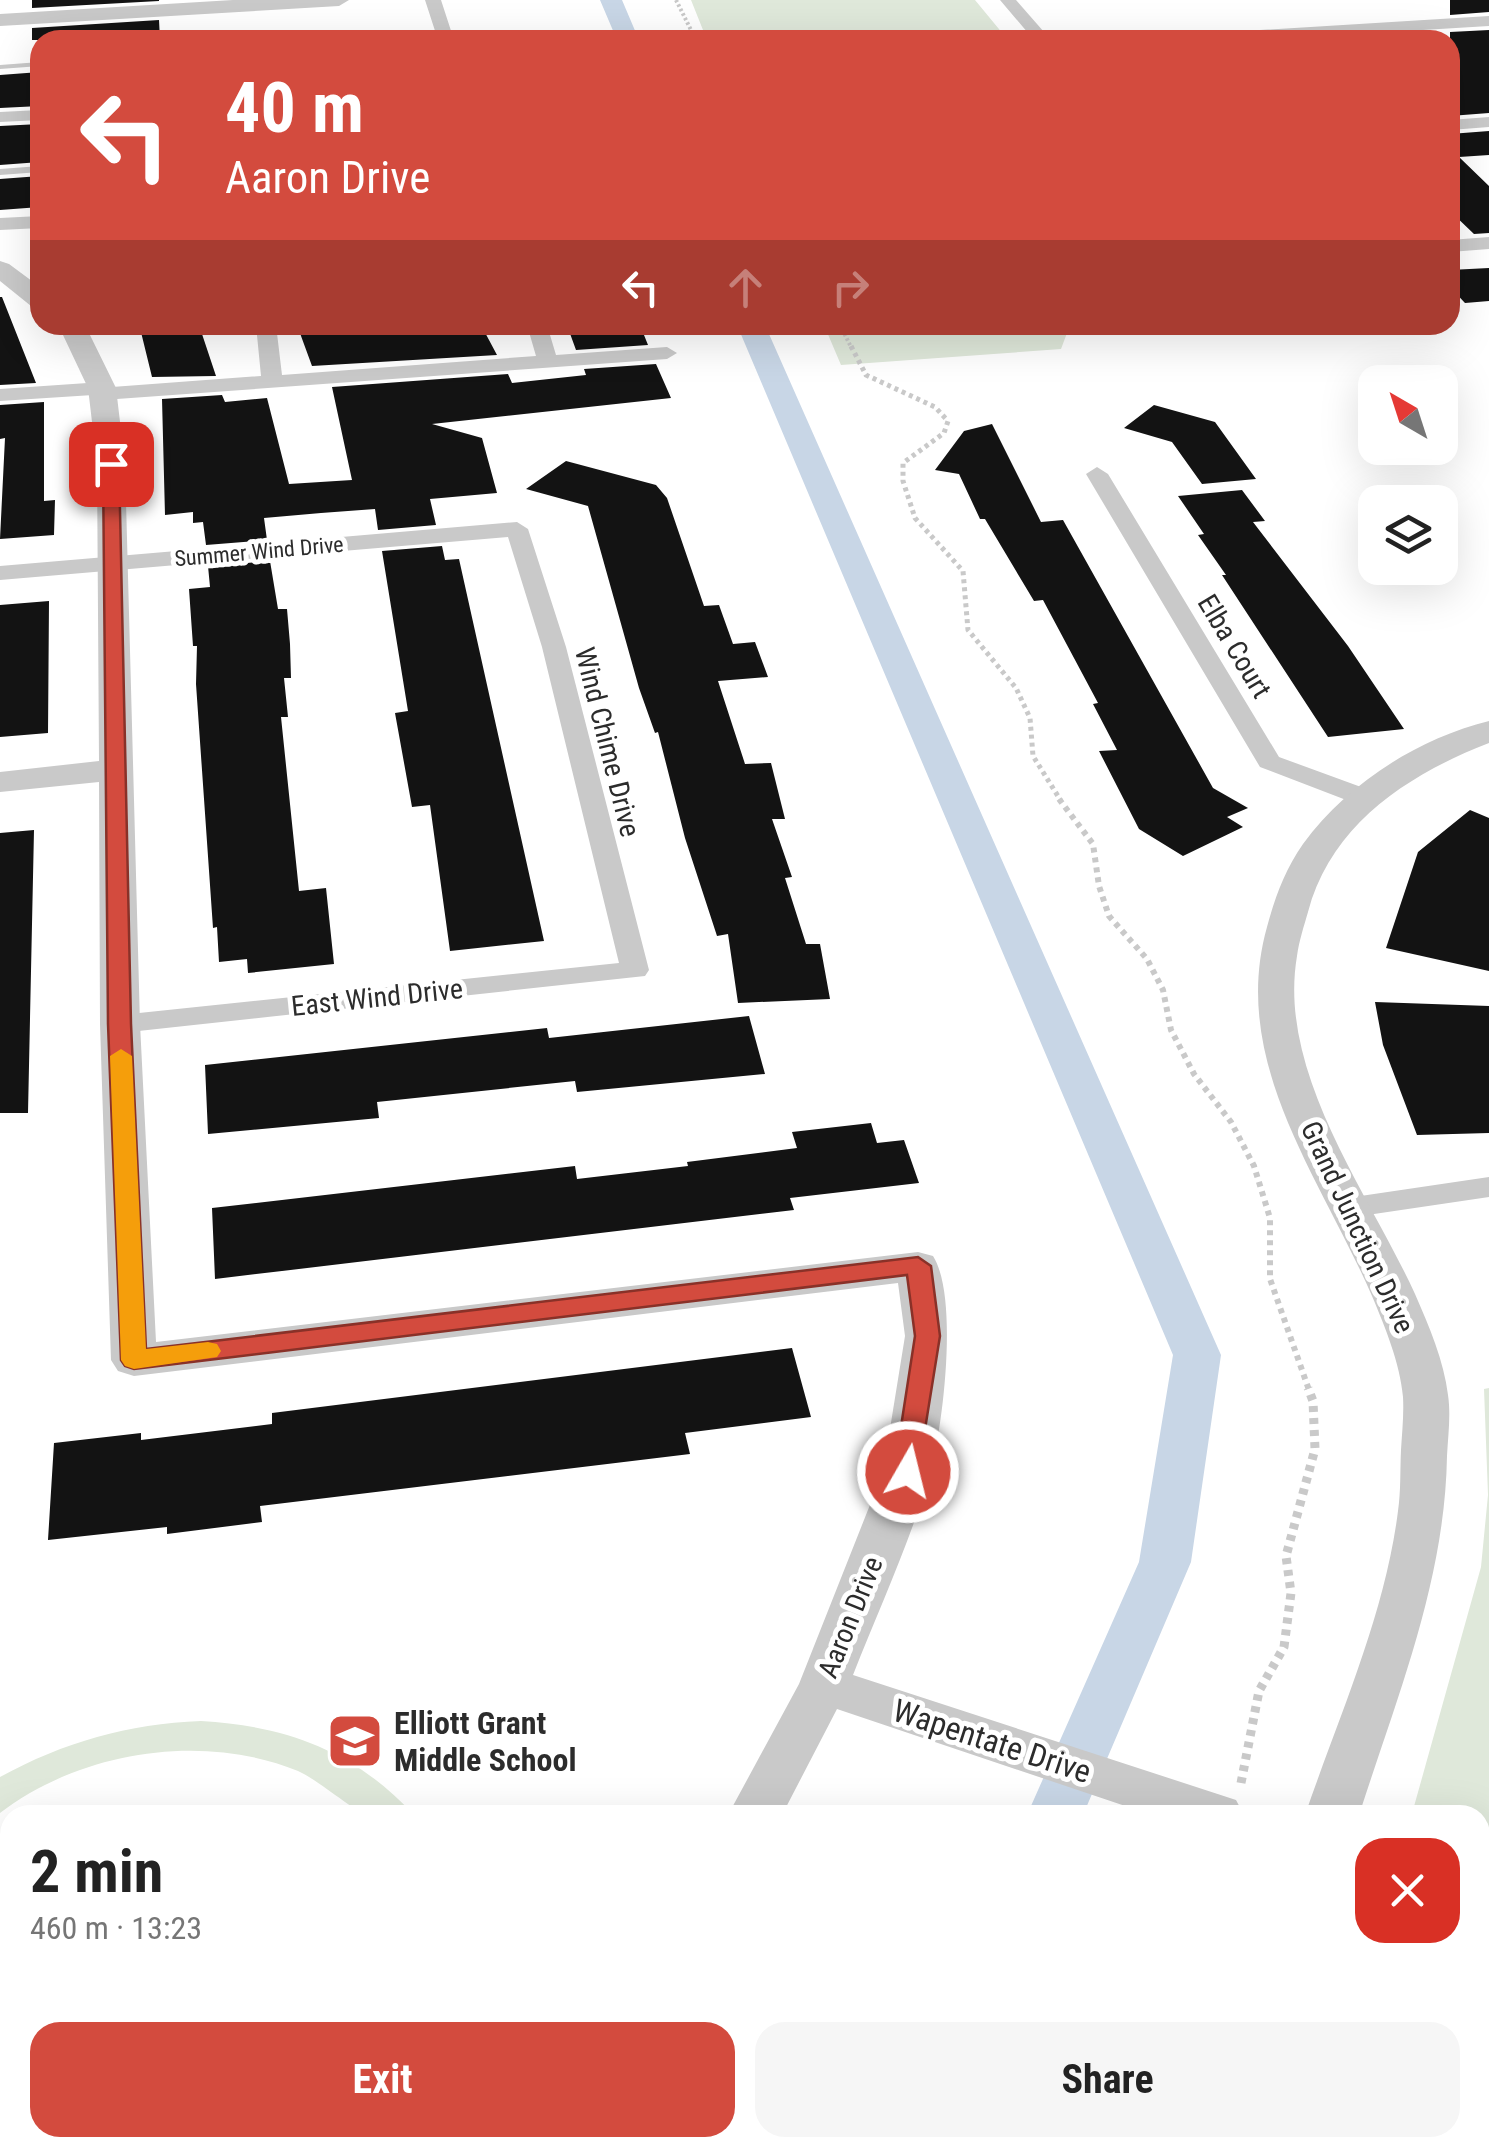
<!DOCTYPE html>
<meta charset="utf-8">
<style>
body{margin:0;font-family:"Roboto Condensed",sans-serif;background:#f6f6f6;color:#222;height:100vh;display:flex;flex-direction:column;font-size:38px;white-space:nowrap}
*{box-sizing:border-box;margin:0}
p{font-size:32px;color:#767676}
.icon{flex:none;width:55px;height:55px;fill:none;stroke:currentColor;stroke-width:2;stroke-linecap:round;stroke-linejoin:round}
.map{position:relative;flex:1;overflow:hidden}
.sheet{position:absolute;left:0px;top:1805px;width:1490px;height:352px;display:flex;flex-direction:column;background:#fff;border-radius:30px 30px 0 0;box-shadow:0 10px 40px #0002}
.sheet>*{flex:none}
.hud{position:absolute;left:30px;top:30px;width:1430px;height:305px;border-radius:30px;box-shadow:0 10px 40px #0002;background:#d34b3e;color:#fff;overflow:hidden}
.needle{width:65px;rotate:321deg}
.buttons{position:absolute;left:1358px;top:365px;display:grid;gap:20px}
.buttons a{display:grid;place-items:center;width:100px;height:100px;border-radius:20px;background:#fff;box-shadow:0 10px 40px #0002;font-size:50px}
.pin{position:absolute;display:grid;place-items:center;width:85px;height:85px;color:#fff;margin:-42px;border-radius:20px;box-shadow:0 5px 15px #0006}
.me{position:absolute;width:110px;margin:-55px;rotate:8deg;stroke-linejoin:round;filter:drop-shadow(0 0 8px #0008)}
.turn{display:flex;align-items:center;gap:35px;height:210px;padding:0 30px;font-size:45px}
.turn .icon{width:130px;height:130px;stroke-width:2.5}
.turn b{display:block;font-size:70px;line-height:85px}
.lanes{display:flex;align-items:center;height:95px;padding:0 30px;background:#0003;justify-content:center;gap:50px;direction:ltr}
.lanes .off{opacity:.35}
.round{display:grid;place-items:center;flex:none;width:105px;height:105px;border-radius:30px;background:#f6f6f6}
.headline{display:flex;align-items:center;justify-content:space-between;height:170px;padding:0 30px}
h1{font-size:60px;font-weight:700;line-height:75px}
.action{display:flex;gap:20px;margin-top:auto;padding:20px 30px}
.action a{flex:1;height:115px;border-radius:30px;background:#d34b3e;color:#fff;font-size:40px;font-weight:700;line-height:115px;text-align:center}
.action a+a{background:#f6f6f6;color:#222}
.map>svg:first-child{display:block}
</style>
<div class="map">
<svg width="1489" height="2156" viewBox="0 0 1489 2156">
<rect width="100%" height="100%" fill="#fff"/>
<path fill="#dfe8da" d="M691 0H975L1008 40H707Z
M824 325H1070L1061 349 841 365Z
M1489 1388V1834H1481L1480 1815H1417L1413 1810 1481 1567 1488 1495 1484 1389Z
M201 1721C287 1726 355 1751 414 1815 399 1815 382 1818 368 1815 356 1813 317 1779 298 1771 203 1732 81 1751 0 1813V1777C64 1742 128 1724 201 1721Z
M10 1856V2148H240L234 2156H0V1867Z
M1053 2148H1159L1156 2156H1050Z"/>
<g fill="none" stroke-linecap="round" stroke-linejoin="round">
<path fill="#c8d6e6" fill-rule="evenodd" d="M600 0H622L639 40H617Z
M737 325H765L1221 1355 1191 1562 1083 1815H1027L1139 1562 1173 1355Z
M880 2148H942L940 2156H876Z"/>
</g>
<path fill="#131313" d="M32 0H159V1L32 8Z
M1450 0H1489V12L1450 15Z
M159 20 160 40H32V28Z
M1489 30V113L1450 116V32Z
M40 72V106L0 108V75Z
M40 124V162L0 165V126Z
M1489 131V155L1459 157 1489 186V233L1474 234 1450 211V134Z
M40 176V207L0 210V179Z
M1489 268V301L1465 303 1450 287V270Z
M0 297H2L36 383 0 385Z
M199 325 216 376 152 377 140 328Z
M297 325H481L497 355 312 366Z
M597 325H640L648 345 576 350 568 328Z
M656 364 671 398 432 424 482 438 497 493 430 499 436 525 378 530 375 509 321 513 264 518 267 540 206 545 203 522 193 523V512L165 515 162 399 222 395 225 402 267 398 289 484 352 480 332 387 508 374 512 383 586 375 584 369Z
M44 402V501L55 500 54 535 0 539 5 438 0 439V405Z
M1154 405 1215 422 1256 479 1202 484 1172 442 1124 428Z
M992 424 1041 522 1063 520 1213 788 1248 808 1227 817 1243 827 1183 856 1139 829 1099 751 1117 750 1093 704 1098 703 1043 600 1034 601 985 519H980L959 474 935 470 964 431Z
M566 461 656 485 667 498 704 606 719 605 733 644 755 642 768 677 718 681 745 764 771 763 785 819H772L792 877 785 878 806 944H820L830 999 738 1003 728 934 717 936 685 838 658 732 655 733 639 688 588 506 526 489Z
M1242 490 1265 521 1253 522 1348 646 1404 729 1328 737 1222 575H1226L1198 535 1204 534 1178 496Z
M442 546 445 560 459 559 544 941 450 951 430 805 412 807 395 713 408 711 382 551Z
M270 561 278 609H287L290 644 291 678H284L288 717H281L299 891 326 888 334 964 248 973 247 959 219 962 217 927 213 928 196 684 197 646H193L189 589 210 587 208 566Z
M49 601 48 733 0 737V605Z
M1470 810 1489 818V971L1386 948 1418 852Z
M34 830 28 1113H0V833Z
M1375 1002 1489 1006V1133L1417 1135 1383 1045Z
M749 1016 765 1074 577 1092 575 1081 377 1102 379 1118 208 1134 205 1065 547 1028 549 1038Z
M871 1123 877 1143 904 1140 919 1183 790 1198 794 1210 215 1279 212 1208 575 1166 577 1179 688 1166 687 1162 797 1148 792 1132Z
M792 1348 811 1417 685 1433 690 1454 260 1506 262 1522 167 1534V1527L48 1540 54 1443 141 1433V1440L272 1424V1413Z"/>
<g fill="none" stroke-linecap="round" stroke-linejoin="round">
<path stroke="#c9c9c9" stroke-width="4" stroke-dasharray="2.5 2.5" stroke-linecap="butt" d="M676 0 696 40
M840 325 852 349"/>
<path stroke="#c9c9c9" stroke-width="5" stroke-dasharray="4 4" stroke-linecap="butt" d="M851 346 866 375 935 407 948 421 944 433 903 463V481L915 518 963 571 968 630 1016 688 1030 718 1033 756 1061 801"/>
<path stroke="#c9c9c9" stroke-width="6" stroke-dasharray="5 5" stroke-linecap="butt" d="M1059 799 1093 844 1099 886 1109 916 1147 959 1163 990 1171 1030 1194 1074 1231 1122 1254 1166 1270 1218V1279L1309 1390"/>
<path stroke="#c9c9c9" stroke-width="9" stroke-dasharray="6 6" stroke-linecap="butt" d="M1241 1783 1259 1691 1284 1647 1291 1593 1286 1556 1315 1449 1313 1401 1308 1388
M1138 2156 1141 2148"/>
<path fill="#c9c9c9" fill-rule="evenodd" d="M40 62V66L0 69V65Z
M40 166V172L0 175V169Z"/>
<path fill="#c9c9c9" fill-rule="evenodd" d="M425 0H441L454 40H438Z
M1000 0H1016L1051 40H1034Z
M1489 16V26L1257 40H1171L1179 35Z
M40 110V120L0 122V112Z
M1489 117V127L1450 130V120Z
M40 216V228L0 230V218Z
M1489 237V249L1450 252V240Z
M256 325H276L282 375 536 356 527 325H547L556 355 667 347 677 353 667 359 103 400 93 395 0 401V389L102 382 112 387 261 376Z
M1097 467 1108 474 1279 757 1372 791 1376 797 1372 803H1354L1260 767 1086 474Z
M517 522 528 529 566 647 649 970 645 976 120 1033 110 1030 105 1024 110 1018 120 1015 619 963 542 647 508 537 0 580V566Z
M1489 1177V1197L1347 1218 1336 1215 1331 1208 1336 1201 1347 1198Z
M1480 1869H1489V1903H1480Z"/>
<path fill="#c9c9c9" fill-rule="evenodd" d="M233 0H349L339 6 0 26V14Z
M0 261 9 264 40 287V308L31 306 0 281Z
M55 325H84L88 331 116 388 125 464 140 1024 156 1342 918 1252 933 1256C959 1297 943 1427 930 1474 910 1542 879 1609 853 1675L1236 1800 1244 1815H1152L837 1709 782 1815H728L799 1684 883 1472 905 1336 898 1283 134 1376 118 1371 111 1360 100 1024 99 782 0 792V772L99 761 97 464 88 388 63 335Z
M1489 721V743C1409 774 1331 824 1308 912 1304 926 1299 941 1297 956 1277 1073 1369 1193 1415 1294 1429 1326 1444 1361 1448 1395 1451 1415 1448 1436 1447 1456 1445 1581 1397 1697 1359 1815H1305C1339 1716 1385 1615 1398 1511 1401 1491 1400 1470 1401 1450 1402 1433 1404 1415 1403 1397 1400 1363 1385 1327 1372 1296 1321 1178 1229 1062 1267 927 1275 897 1285 870 1303 844 1347 784 1417 739 1489 721Z
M547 2148H607L603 2156H543Z
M1196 2148H1256L1254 2156H1194Z"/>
</g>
<path fill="#d34b3e" stroke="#893128" stroke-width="2.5" d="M111 459 119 464 131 1024 146 1349 918 1257 931 1266 940 1336 917 1479H898L894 1472 915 1336 907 1275 134 1369 125 1366 121 1360 108 1024 103 464Z"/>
<path fill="#f59e0b" d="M121 1049 132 1056 146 1349 208 1342 217 1344 221 1351 217 1357 134 1369 125 1366 121 1360 110 1056Z"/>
<defs>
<g id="school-square" transform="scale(2.875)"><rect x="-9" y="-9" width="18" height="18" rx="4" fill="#d34b3e" stroke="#fff"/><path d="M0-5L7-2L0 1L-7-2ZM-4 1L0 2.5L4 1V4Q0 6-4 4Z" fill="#fff"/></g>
</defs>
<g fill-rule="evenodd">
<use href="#school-square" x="355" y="1741"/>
</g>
<g text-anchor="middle" stroke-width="10" stroke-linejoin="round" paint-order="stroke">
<g font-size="22" fill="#2c2c2c" stroke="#fff">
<text transform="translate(259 551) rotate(-5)" y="8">Summer Wind Drive</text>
</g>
<g font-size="28" fill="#2c2c2c" stroke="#fff">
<text transform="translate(1235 646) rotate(59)" y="10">Elba Court</text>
<text transform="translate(608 742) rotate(76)" y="10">Wind Chime Drive</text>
<text transform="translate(377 997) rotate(-6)" y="10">East Wind Drive</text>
<text transform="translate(1358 1227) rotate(65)" y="10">Grand Junction Drive</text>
<text transform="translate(850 1617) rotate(-68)" y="10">Aaron Drive</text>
</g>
<g font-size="32" font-weight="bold" fill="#2c2c2c" stroke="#fff" text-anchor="start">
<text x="394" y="1734">Elliott Grant<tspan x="394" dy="37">Middle School</tspan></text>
</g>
<g font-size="32" fill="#2c2c2c" stroke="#fff">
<text transform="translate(992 1741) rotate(18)" y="11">Wapentate Drive</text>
</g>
</g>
</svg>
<div class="buttons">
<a><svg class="needle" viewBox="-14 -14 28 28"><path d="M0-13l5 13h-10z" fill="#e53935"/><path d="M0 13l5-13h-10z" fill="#767676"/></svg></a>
<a><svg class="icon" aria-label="layers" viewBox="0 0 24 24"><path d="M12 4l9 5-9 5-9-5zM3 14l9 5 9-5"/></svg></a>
</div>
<div class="pin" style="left:111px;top:464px;background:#d93025"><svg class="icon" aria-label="arrive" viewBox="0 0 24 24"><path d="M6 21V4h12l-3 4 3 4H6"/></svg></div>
<svg class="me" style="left:908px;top:1472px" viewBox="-20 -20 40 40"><circle r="17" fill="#d34b3e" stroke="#fff" stroke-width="3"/><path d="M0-11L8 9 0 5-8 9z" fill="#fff"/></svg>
<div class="hud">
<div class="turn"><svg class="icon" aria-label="left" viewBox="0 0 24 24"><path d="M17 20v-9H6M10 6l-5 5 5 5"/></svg><div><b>40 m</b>Aaron Drive</div></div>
<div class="lanes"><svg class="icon" aria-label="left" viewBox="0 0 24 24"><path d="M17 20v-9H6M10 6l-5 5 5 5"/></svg><svg class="icon off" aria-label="ahead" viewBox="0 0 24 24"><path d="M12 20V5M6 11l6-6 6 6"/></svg><svg class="icon off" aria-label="right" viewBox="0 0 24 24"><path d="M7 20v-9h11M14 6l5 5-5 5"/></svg></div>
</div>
<section class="sheet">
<div class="headline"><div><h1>2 min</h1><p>460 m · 13:23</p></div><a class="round" style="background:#d93025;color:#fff"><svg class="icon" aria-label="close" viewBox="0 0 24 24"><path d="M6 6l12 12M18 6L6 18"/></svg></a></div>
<div class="action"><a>Exit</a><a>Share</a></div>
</section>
</div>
